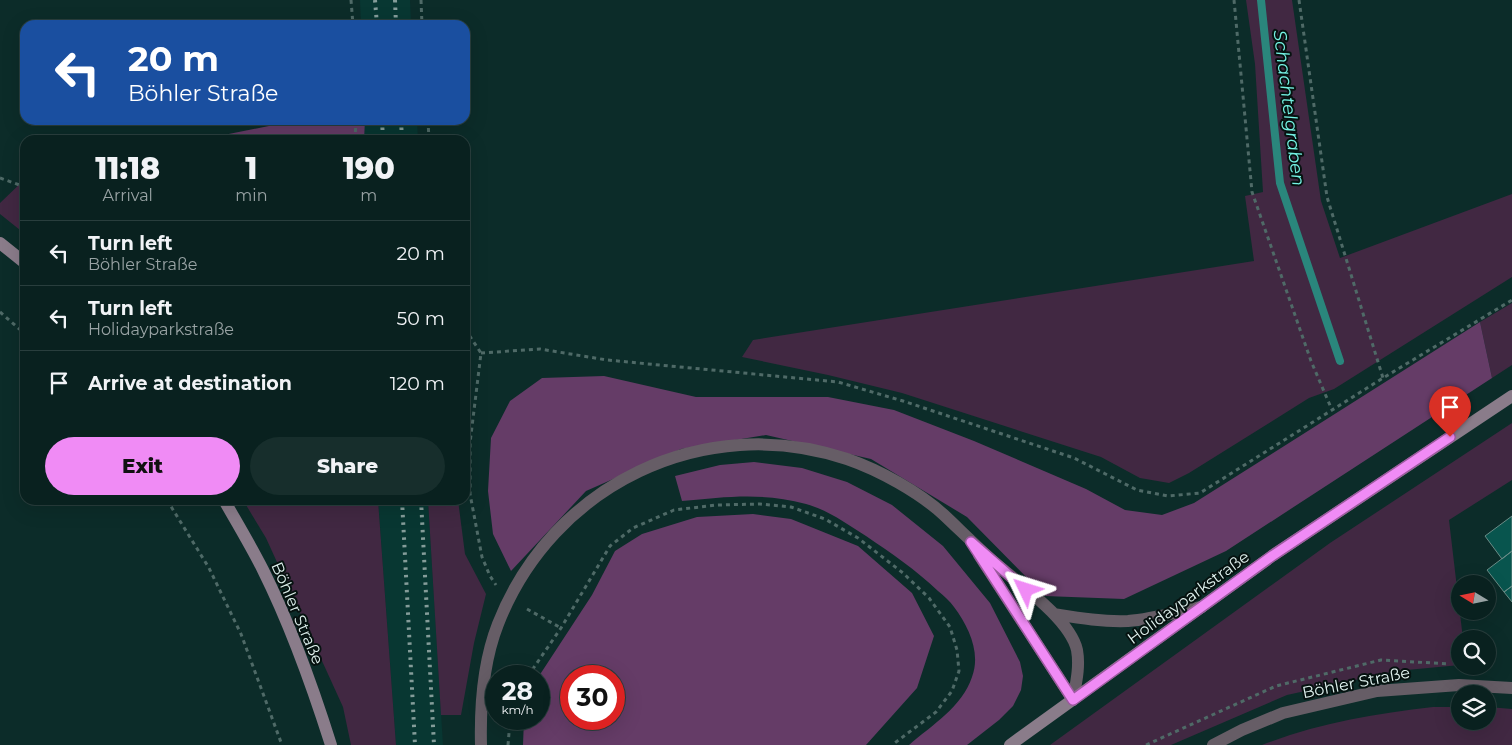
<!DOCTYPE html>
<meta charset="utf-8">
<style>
body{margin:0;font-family:Montserrat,sans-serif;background:#172e2c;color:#f1f3f6;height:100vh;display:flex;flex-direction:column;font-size:19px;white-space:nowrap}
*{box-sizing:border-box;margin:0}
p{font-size:16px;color:#99a3a4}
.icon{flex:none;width:28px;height:28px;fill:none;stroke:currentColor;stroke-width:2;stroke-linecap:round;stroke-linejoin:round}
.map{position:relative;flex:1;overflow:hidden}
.details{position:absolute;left:20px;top:135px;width:450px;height:370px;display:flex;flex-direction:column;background:#09211f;border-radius:15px;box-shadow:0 5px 20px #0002,0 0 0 1px #293e3d}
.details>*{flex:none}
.hud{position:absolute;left:20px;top:20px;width:450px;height:105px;border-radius:15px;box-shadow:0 5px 20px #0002,0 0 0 1px #293e3d;background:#1a4fa0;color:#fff;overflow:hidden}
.needle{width:32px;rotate:280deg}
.tools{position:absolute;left:1451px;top:575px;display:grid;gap:10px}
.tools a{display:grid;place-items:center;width:45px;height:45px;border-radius:50%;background:#09211f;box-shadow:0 5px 20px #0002,0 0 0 1px #293e3d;font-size:25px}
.speed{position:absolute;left:485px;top:665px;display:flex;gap:10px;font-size:25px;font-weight:700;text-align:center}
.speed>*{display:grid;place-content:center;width:65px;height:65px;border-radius:50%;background:#09211f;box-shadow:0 5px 20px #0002,0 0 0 1px #293e3d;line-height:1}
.speed small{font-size:12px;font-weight:400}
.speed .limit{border:8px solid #d22;background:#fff;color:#111}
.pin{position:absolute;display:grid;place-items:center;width:42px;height:42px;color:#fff;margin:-51px -21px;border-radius:50% 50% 50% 0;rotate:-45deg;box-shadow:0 0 5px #0007}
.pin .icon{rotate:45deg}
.me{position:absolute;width:55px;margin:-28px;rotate:311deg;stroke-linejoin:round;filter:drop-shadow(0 0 4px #0008)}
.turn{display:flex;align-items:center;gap:18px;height:105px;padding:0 25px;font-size:22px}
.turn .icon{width:65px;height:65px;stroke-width:2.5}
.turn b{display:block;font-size:35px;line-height:42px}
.eta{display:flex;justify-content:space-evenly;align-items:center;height:85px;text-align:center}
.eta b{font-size:30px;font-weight:800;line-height:35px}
.button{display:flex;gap:10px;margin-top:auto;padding:10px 25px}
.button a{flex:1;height:58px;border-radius:30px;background:#f08bf5;color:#111;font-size:20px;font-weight:800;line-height:58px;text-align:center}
.button a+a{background:#172e2c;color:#f1f3f6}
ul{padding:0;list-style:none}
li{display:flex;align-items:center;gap:15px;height:65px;padding:0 25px;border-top:1px solid #293e3d}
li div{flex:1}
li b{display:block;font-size:19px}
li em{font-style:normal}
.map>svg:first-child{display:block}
</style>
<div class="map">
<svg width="1512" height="745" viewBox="0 0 1512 745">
<rect width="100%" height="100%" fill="#0c2c29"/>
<path fill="#083732" d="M360 0H410L411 25H361Z
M360 120H417L418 140H360Z
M378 500H428L443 745H396Z"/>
<path fill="#412842" d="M1246 0H1292L1321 201 1340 258 1512 194V277L1334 389 1309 398 1189 473 1169 483 1140 478 1101 457 902 393 828 375 742 357 753 340 1254 261 1245 196 1263 192 1255 64Z
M25 179V234L0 214V203Z
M1512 303V365L1492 378 1480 322Z
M1512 423V480L1449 520 1463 639H1460V665L1396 671 1287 695 1171 745H1050L1330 543Z
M243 500H378L396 745H351L343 707 266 538Z
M428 500H458L465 554 486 594 474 643 461 715H441Z
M1433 707H1460V721H1488V707L1512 709V745H1262C1318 723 1374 714 1433 707Z"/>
<path fill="#653c67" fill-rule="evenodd" d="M299 120H365L364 140H199Z
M1480 322 1492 378 1226 551 1124 599 1045 596 967 517 871 459 766 435 681 449 586 491 511 571 493 534 488 491 491 438 510 401 542 378 604 376 696 397H828L894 410 974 441 1086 489 1125 510 1162 515 1194 503Z
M754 462 802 468 847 482 892 505 943 546 990 603 1020 662 1023 676 1021 690 1013 706 999 720 967 745H909C932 725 962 707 972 677 981 653 969 627 954 607 950 601 944 596 938 591 916 570 891 553 866 536 847 524 828 510 806 504 761 492 727 497 682 501L675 476 720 465Z
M753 514 791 519 858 546 912 593 934 636 917 688 866 745H523L524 719H539V676L592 595 615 551 642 534 697 517ZM571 676H614V719H571Z"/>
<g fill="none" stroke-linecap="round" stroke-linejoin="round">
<path stroke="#2a867c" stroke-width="8" d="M1261 0 1280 183 1340 361"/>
</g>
<path fill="#08554e" stroke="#6a8c87" d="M1512 516V551L1502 559 1485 536Z
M1512 551V586L1504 592 1487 570Z
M1512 586V602L1504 592Z"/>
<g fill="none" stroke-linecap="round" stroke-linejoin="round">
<path stroke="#4f6a67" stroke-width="3" stroke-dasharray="4 4" stroke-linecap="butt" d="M351 0 353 25
M421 0 422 25
M1234 0 1252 192 1311 361 1332 410
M1299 0 1327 197 1383 378
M428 120 429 140
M355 140 356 120
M0 178 25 187
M0 312 25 334
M465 329 481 353 470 443V494L482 557 490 576 496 585
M481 353 540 349 607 360 838 382 903 401 1074 458 1137 490 1168 496 1200 493 1383 378 1512 300
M167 500 209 568 241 634 282 745
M527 609 561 628
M528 676 561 628 610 546 633 528 674 510 717 505 760 504 791 507 825 519 858 538 903 573 929 598 950 627 957 650 959 671 952 691 936 712 892 745
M508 745 509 733 512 719
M1146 745 1276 686 1381 660 1450 664"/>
<path stroke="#665d66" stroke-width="12" d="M979 555 1073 700
M1054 614C1079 618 1103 622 1128 621 1153 619 1177 612 1202 607
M481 745C480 705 483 662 498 624 552 485 704 411 847 459 879 470 919 492 944 515 961 531 977 547 994 562 1018 583 1070 619 1077 650 1080 667 1076 683 1073 700
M1213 745 1242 730 1283 713 1377 691 1459 685 1512 688"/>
<path stroke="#8a7c8a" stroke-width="12" d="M0 243 25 263
M224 500C237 523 251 546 263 570 291 626 312 685 331 745
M1010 745 1272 556 1512 396"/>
<path stroke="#849c99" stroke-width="4" stroke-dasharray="2.5 5" stroke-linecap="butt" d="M375 0 377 25
M395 0 396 25
M382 120 383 140
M401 120 402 140
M402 500 415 745
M421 500 434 745"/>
</g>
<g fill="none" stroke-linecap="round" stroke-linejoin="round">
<g stroke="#9c5a9f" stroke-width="12">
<path id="route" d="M1026 590 971 542 1073 700 1272 556 1450 437"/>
</g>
<use href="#route" stroke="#f08bf5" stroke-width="9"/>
</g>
<g text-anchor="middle" stroke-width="4" stroke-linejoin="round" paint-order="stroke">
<g font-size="16" fill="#dff1ee" stroke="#061210">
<text transform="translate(1188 597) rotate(-36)" y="6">Holidayparkstraße</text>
<text transform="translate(298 613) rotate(67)" y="6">Böhler Straße</text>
<text transform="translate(1356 682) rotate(-11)" y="6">Böhler Straße</text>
</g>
<g font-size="18" font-style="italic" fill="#75f4e5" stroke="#061210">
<text transform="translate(1289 108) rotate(83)" y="6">Schachtelgraben</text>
</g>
</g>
</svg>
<div class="tools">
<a><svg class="needle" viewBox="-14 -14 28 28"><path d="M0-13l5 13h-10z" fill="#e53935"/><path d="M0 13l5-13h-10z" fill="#99a3a4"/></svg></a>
<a><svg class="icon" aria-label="search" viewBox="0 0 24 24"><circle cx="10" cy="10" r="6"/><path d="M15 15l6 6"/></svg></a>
<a><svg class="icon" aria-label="layers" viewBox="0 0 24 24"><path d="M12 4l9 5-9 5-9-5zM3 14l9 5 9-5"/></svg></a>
</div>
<div class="speed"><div>28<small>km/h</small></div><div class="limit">30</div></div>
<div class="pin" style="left:1450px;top:437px;background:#d93025"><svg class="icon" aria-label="arrive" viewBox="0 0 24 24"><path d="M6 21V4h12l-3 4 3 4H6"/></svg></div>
<svg class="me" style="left:1026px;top:590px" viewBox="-20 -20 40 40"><path d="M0-17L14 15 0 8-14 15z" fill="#f08bf5" stroke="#fff" stroke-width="4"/></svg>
<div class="hud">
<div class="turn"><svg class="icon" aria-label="left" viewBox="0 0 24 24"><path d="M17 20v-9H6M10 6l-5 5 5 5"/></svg><div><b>20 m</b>Böhler Straße</div></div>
</div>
<section class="details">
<div class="eta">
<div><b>11:18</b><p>Arrival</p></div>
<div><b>1</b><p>min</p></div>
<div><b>190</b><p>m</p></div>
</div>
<ul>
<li><svg class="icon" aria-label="left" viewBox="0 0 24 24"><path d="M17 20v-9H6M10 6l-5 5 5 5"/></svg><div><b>Turn left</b><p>Böhler Straße</p></div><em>20 m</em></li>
<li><svg class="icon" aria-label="left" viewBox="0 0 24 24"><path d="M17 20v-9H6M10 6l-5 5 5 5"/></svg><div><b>Turn left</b><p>Holidayparkstraße</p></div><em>50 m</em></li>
<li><svg class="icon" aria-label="arrive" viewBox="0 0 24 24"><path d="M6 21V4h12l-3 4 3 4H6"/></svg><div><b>Arrive at destination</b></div><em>120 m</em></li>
</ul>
<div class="button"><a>Exit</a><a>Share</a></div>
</section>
</div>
